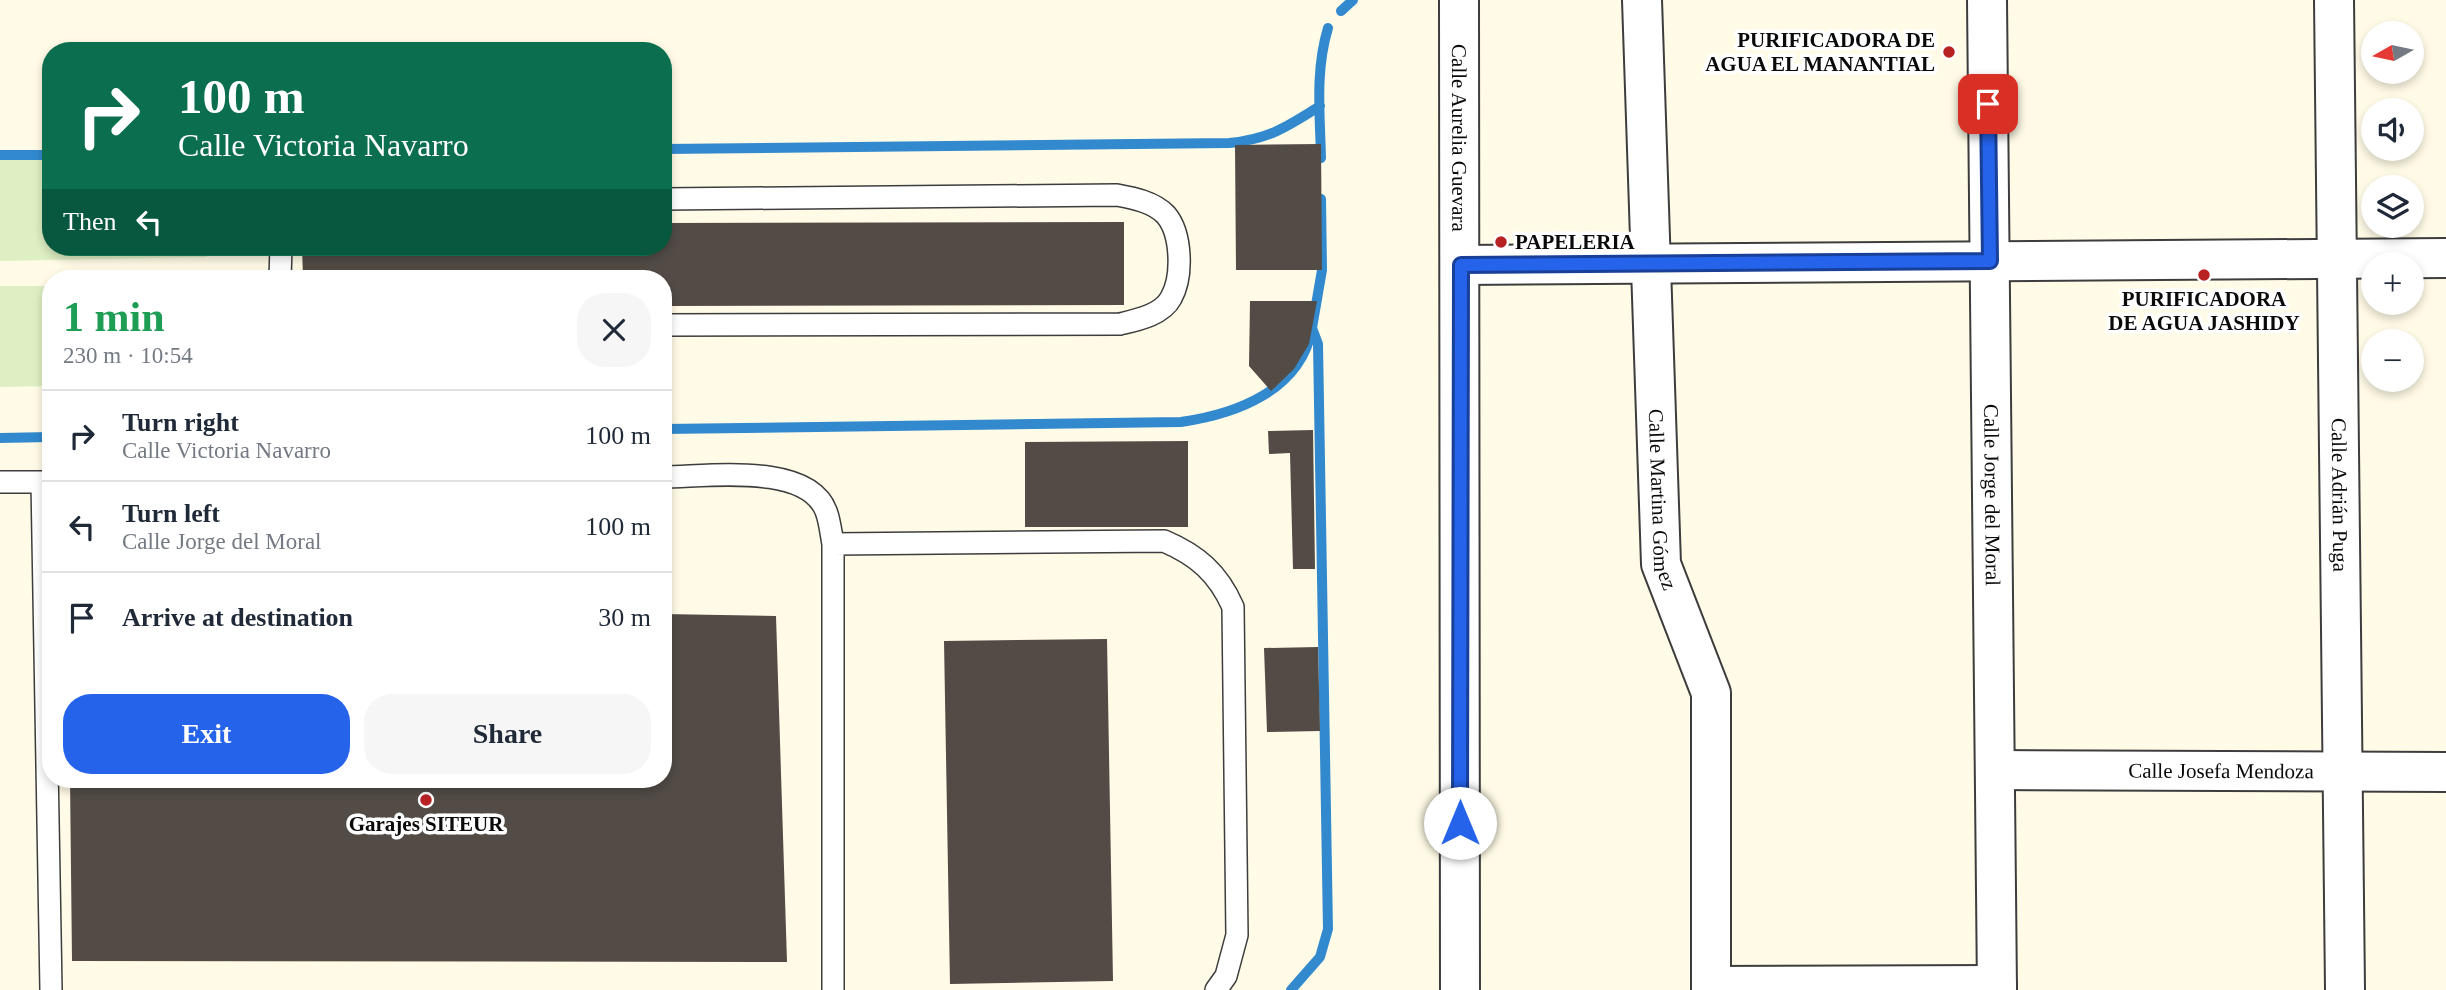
<!DOCTYPE html>
<meta charset="utf-8">
<style>
body{margin:0;font-family:Georgia,serif;background:#f6f6f7;color:#1f2937;height:100vh;display:flex;flex-direction:column;font-size:26px;white-space:nowrap}
*{box-sizing:border-box;margin:0}
p{font-size:23px;color:#747a83}
.icon{flex:none;width:38px;height:38px;fill:none;stroke:currentColor;stroke-width:2;stroke-linecap:round;stroke-linejoin:round}
.map{position:relative;flex:1;overflow:hidden}
.side{position:absolute;left:42px;top:270px;width:630px;height:518px;display:flex;flex-direction:column;background:#fff;border-radius:28px;box-shadow:0 4px 10px #0003}
.side>*{flex:none}
.hud{position:absolute;left:42px;top:42px;width:630px;height:214px;border-radius:28px;box-shadow:0 4px 10px #0003;background:#0b6e4f;color:#fff;overflow:hidden}
.needle{width:46px;rotate:261deg}
.controls{position:absolute;left:2361px;top:21px;display:grid;gap:14px}
.controls a{display:grid;place-items:center;width:63px;height:63px;border-radius:50%;background:#fff;box-shadow:0 4px 10px #0003;font-size:35px}
.pin{position:absolute;display:grid;place-items:center;width:60px;height:60px;color:#fff;margin:-30px;border-radius:14px;box-shadow:0 4px 10px #0006}
.me{position:absolute;width:77px;margin:-38px;rotate:0deg;stroke-linejoin:round;filter:drop-shadow(0 0 5px #0008)}
.turn{display:flex;align-items:center;gap:24px;height:147px;padding:0 21px;font-size:32px}
.turn .icon{width:91px;height:91px;stroke-width:2.5}
.turn b{display:block;font-size:49px;line-height:60px}
.then{display:flex;align-items:center;height:66px;padding:0 21px;background:#0003;gap:14px;font-size:26px}
.round{display:grid;place-items:center;flex:none;width:74px;height:74px;border-radius:28px;background:#f6f6f7}
.head{display:flex;align-items:center;justify-content:space-between;height:119px;padding:0 21px}
h1{font-size:42px;font-weight:700;line-height:52px;color:#1e9e55}
.cta{display:flex;gap:14px;margin-top:auto;padding:14px 21px}
.cta a{flex:1;height:80px;border-radius:28px;background:#2563eb;color:#fff;font-size:28px;font-weight:700;line-height:80px;text-align:center}
.cta a+a{background:#f6f6f7;color:#1f2937}
ul{padding:0;list-style:none}
li{display:flex;align-items:center;gap:21px;height:91px;padding:0 21px;border-top:2px solid #e0e1e3}
li div{flex:1}
li b{display:block;font-size:26px}
li em{font-style:normal}
.map>svg:first-child{display:block}
</style>
<div class="map">
<svg width="2446" height="990" viewBox="0 0 2446 990">
<rect width="100%" height="100%" fill="#fffbe6"/>
<path fill="#deefc3" d="M51 159V247H207V257L0 261V160Z
M0 286H51V386L0 387Z"/>
<g fill="none" stroke-linecap="round" stroke-linejoin="round">
<path stroke="#3289ce" stroke-width="10" d="M1341 11 1353 0
M663 149 1229 143C1269 139 1287 127 1320 106
M0 155H51
M1321 158C1320 114 1315 71 1328 28
M663 429 1181 422C1236 414 1300 391 1312 329
M0 438 51 437
M1291 990 1320 957 1328 929 1318 344 1312 328 1322 270 1321 199"/>
</g>
<path fill="#524b46" d="M1321 144 1322 270H1236L1235 145Z
M1124 222V305L663 306V278H303L302 247H663V223Z
M1250 301H1317L1309 344 1294 369 1271 391 1249 366Z
M1313 430 1315 569H1293L1290 453 1269 454 1268 431Z
M1188 441V527H1025V442Z
M663 614 776 616 787 962 72 961 70 779H663Z
M1107 639 1113 981 950 984 944 641Z
M1318 647 1320 731 1267 732 1264 648Z"/>
<g fill="none" stroke-linecap="round" stroke-linejoin="round">
<g stroke="#3d3d3d" stroke-width="24">
<path id="service" d="M663 199 1117 195C1133 198 1154 202 1166 215 1182 234 1183 277 1171 298 1162 315 1137 320 1120 324L663 325
M280 278 281 247
M663 477C707 477 807 462 826 511 830 521 831 534 833 544V990
M0 482H51
M42 482 51 990
M833 544 1164 541C1197 555 1218 573 1233 607L1237 935 1226 976 1216 990"/>
</g>
<g stroke="#3d3d3d" stroke-width="42">
<g id="minor">
<path id="s1" d="M1459 0 1460 990"/>
<path id="s2" d="M1642 0 1661 564 1711 693V990"/>
<path id="s3" d="M1987 0 1997 990"/>
<path id="s4" d="M2334 0 2345 990"/>
<path d="M1461 265 2446 258"/>
<path id="s5" d="M1995 770 2446 772"/>
<path d="M1711 986 1997 985"/>
</g>
</g>
<use href="#service" stroke="#fff" stroke-width="21"/>
<use href="#minor" stroke="#fff" stroke-width="38"/>
</g>
<g fill="none" stroke-linecap="round" stroke-linejoin="round">
<g stroke="#184099" stroke-width="18">
<path id="route" d="M1460 823 1461 265 1990 261 1988 104"/>
</g>
<use href="#route" stroke="#2563eb" stroke-width="12"/>
</g>
<g fill="#b92223" stroke="#fff" stroke-width="2.5">
<circle cx="1949" cy="52" r="7"/>
<circle cx="1501" cy="242" r="7"/>
<circle cx="2204" cy="275" r="7"/>
<circle cx="426" cy="800" r="7"/>
</g>
<g text-anchor="middle" stroke-width="7" stroke-linejoin="round" paint-order="stroke">
<g font-size="21" font-weight="bold" fill="#0a0a0a" stroke="#fff">
<text x="1935" y="47" text-anchor="end">PURIFICADORA DE<tspan x="1935" dy="24">AGUA EL MANANTIAL</tspan></text>
<text x="1515" y="249" text-anchor="start">PAPELERIA</text>
<text x="2204" y="306">PURIFICADORA<tspan x="2204" dy="24">DE AGUA JASHIDY</tspan></text>
<text x="426" y="831">Garajes SITEUR</text>
</g>
<g font-size="21" fill="#0a0a0a" stroke="#fff">
<text dy="7" stroke="none"><textPath href="#s1" startOffset="138">Calle Aurelia Guevara</textPath></text>
<text dy="7" stroke="none"><textPath href="#s3" startOffset="495">Calle Jorge del Moral</textPath></text>
<text dy="7" stroke="none"><textPath href="#s4" startOffset="495">Calle Adrián Puga</textPath></text>
<text dy="7" stroke="none"><textPath href="#s2" startOffset="500">Calle Martina Gómez</textPath></text>
<text dy="7" stroke="none"><textPath href="#s5" startOffset="226">Calle Josefa Mendoza</textPath></text>
</g>
</g>
</svg>
<div class="controls">
<a><svg class="needle" viewBox="-14 -14 28 28"><path d="M0-13l5 13h-10z" fill="#e53935"/><path d="M0 13l5-13h-10z" fill="#747a83"/></svg></a>
<a><svg class="icon" aria-label="sound" viewBox="0 0 24 24"><path d="M4 9h4l5-4v14l-5-4H4zM17 9q2 3 0 6"/></svg></a>
<a><svg class="icon" aria-label="layers" viewBox="0 0 24 24"><path d="M12 4l9 5-9 5-9-5zM3 14l9 5 9-5"/></svg></a>
<a>+</a>
<a>−</a>
</div>
<div class="pin" style="left:1988px;top:104px;background:#d93025"><svg class="icon" aria-label="arrive" viewBox="0 0 24 24"><path d="M6 21V4h12l-3 4 3 4H6"/></svg></div>
<svg class="me" style="left:1460px;top:823px" viewBox="-20 -20 40 40"><circle r="19" fill="#fff"/><path d="M0-13L10 11 0 6-10 11z" fill="#2563eb"/></svg>
<div class="hud">
<div class="turn"><svg class="icon" aria-label="right" viewBox="0 0 24 24"><path d="M7 20v-9h11M14 6l5 5-5 5"/></svg><div><b>100 m</b>Calle Victoria Navarro</div></div>
<div class="then">Then<svg class="icon" aria-label="left" viewBox="0 0 24 24"><path d="M17 20v-9H6M10 6l-5 5 5 5"/></svg></div>
</div>
<section class="side">
<div class="head"><div><h1>1 min</h1><p>230 m · 10:54</p></div><a class="round"><svg class="icon" aria-label="close" viewBox="0 0 24 24"><path d="M6 6l12 12M18 6L6 18"/></svg></a></div>
<ul>
<li><svg class="icon" aria-label="right" viewBox="0 0 24 24"><path d="M7 20v-9h11M14 6l5 5-5 5"/></svg><div><b>Turn right</b><p>Calle Victoria Navarro</p></div><em>100 m</em></li>
<li><svg class="icon" aria-label="left" viewBox="0 0 24 24"><path d="M17 20v-9H6M10 6l-5 5 5 5"/></svg><div><b>Turn left</b><p>Calle Jorge del Moral</p></div><em>100 m</em></li>
<li><svg class="icon" aria-label="arrive" viewBox="0 0 24 24"><path d="M6 21V4h12l-3 4 3 4H6"/></svg><div><b>Arrive at destination</b></div><em>30 m</em></li>
</ul>
<div class="cta"><a>Exit</a><a>Share</a></div>
</section>
</div>
